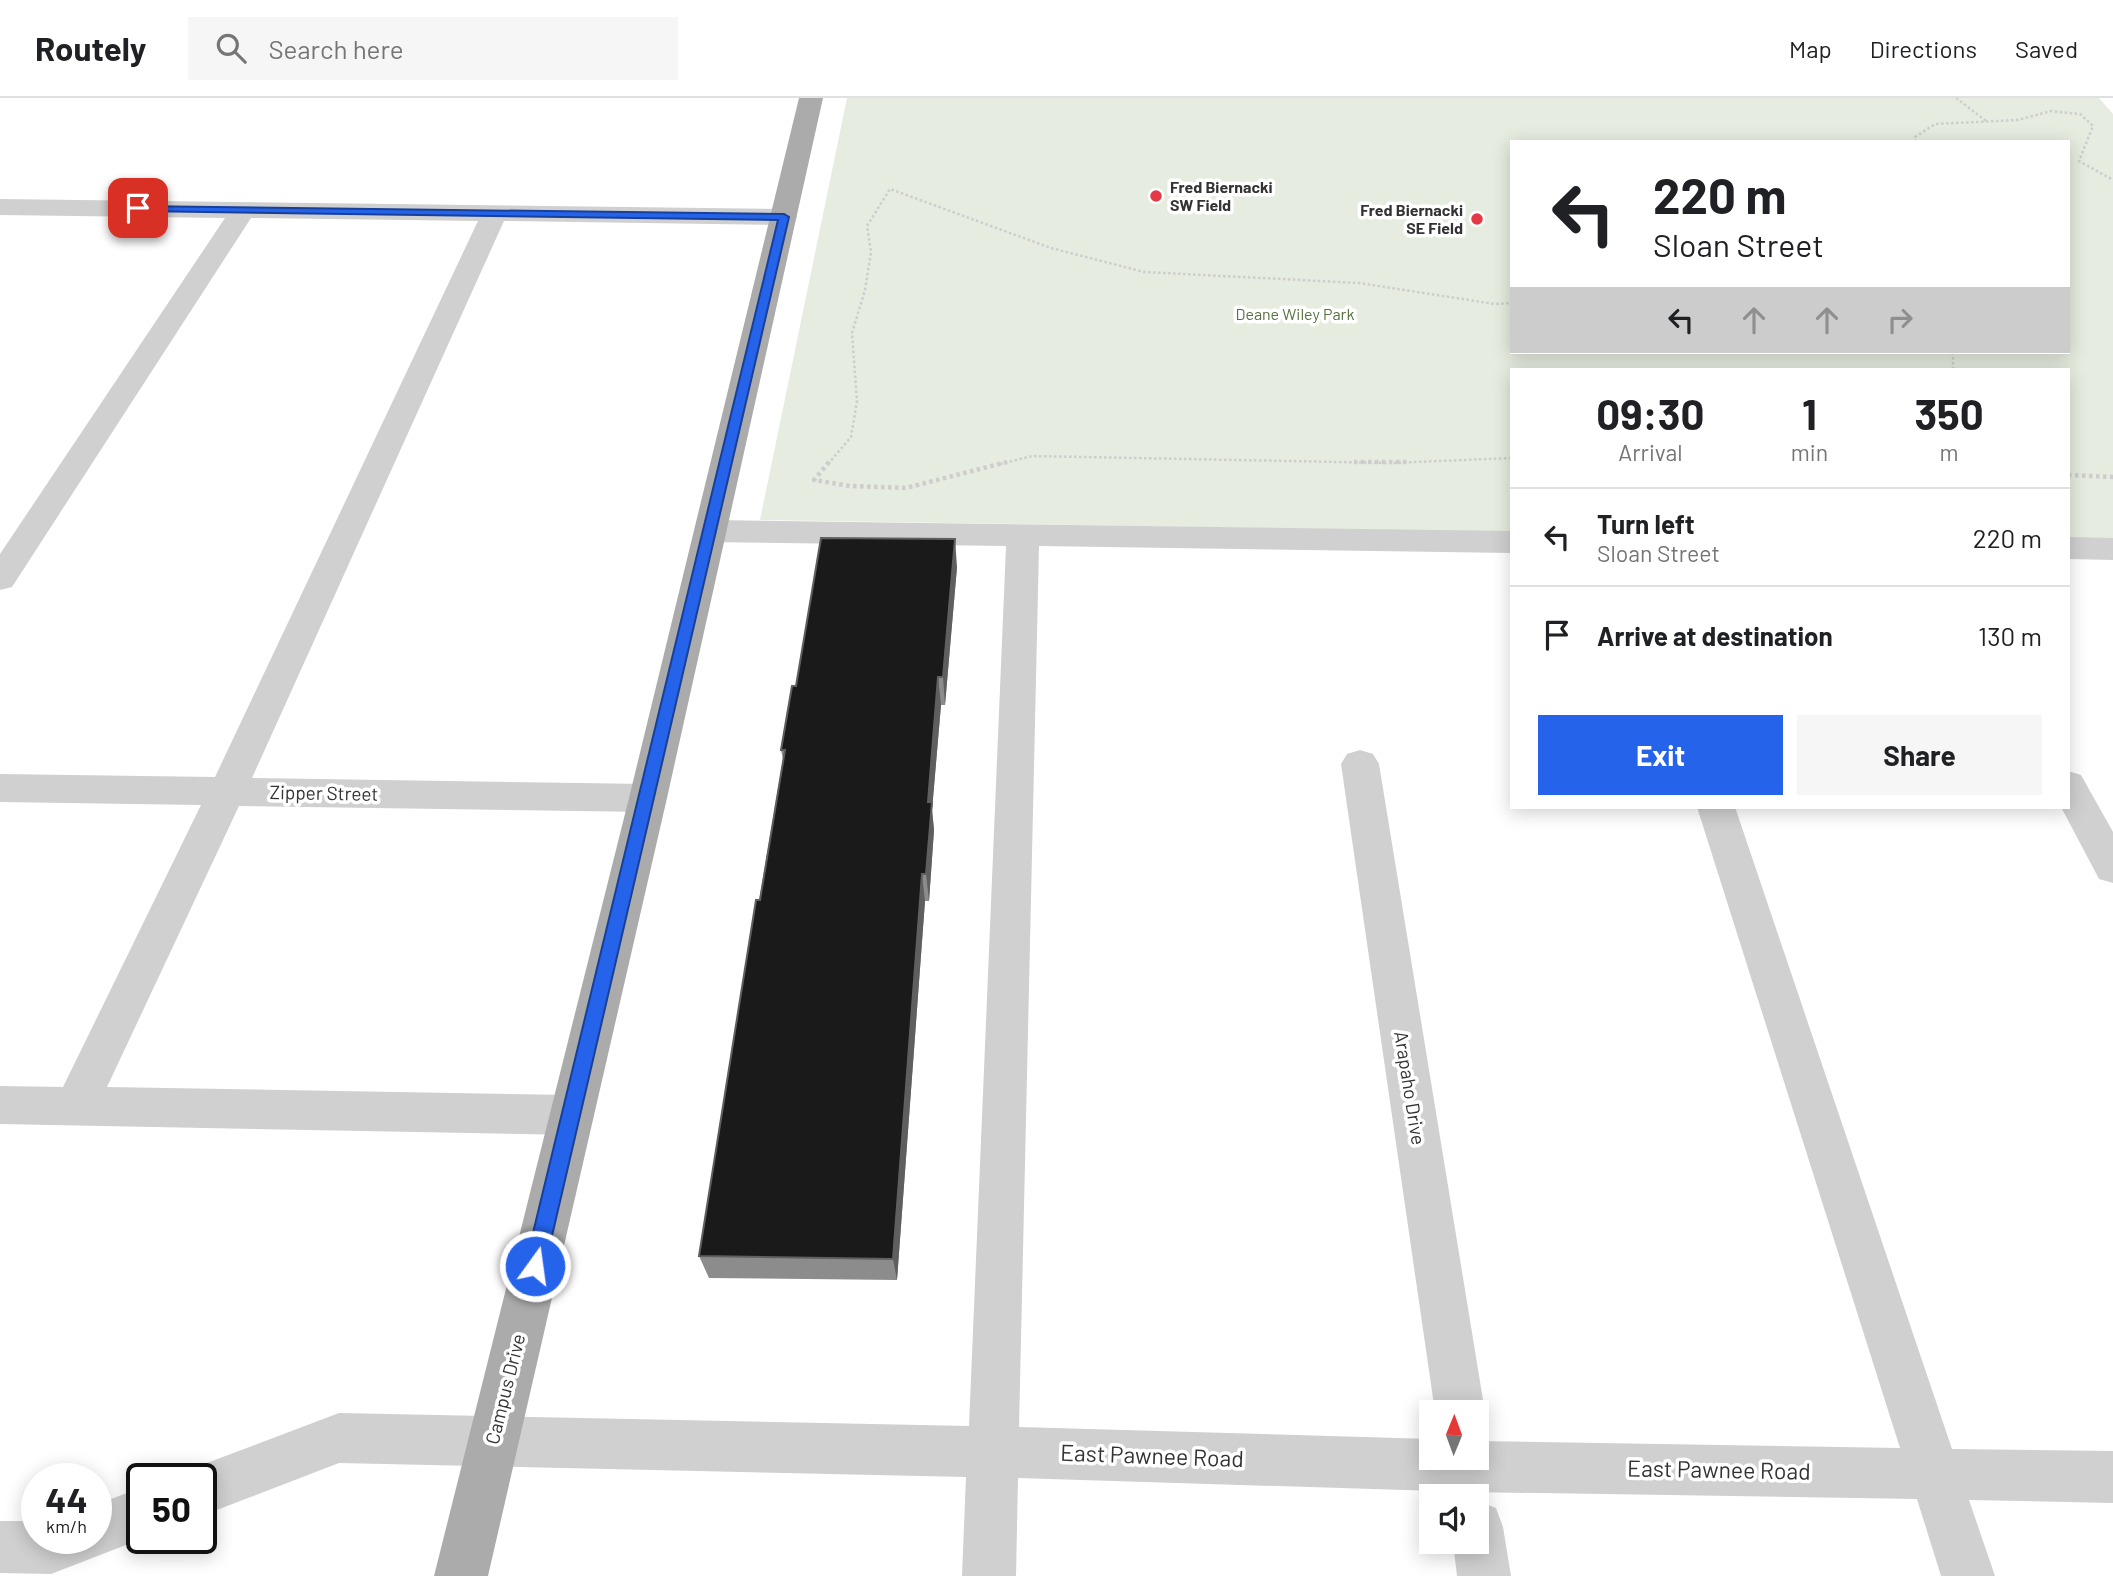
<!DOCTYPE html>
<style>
body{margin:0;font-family:Barlow,sans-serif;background:#f6f6f6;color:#202124;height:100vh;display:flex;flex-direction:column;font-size:26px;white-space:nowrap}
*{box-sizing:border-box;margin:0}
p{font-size:23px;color:#757577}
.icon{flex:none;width:38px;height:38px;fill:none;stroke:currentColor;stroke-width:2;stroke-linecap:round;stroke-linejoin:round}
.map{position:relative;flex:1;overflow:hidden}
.side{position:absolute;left:1510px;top:270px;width:560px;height:441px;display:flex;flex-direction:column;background:#fff;border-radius:0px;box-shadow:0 4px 18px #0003}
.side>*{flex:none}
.banner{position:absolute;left:1510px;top:42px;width:560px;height:214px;border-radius:0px;box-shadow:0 4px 18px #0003;background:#fff;color:#202124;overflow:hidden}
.needle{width:46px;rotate:1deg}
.buttons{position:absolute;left:1419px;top:1302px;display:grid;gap:14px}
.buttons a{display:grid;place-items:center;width:70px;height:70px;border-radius:0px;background:#fff;box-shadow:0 4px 18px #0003;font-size:35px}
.speed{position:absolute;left:21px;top:1365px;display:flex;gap:14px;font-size:35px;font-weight:700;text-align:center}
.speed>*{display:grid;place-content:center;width:91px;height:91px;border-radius:50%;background:#fff;box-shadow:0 4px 18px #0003;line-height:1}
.speed small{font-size:18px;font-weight:400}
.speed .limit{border:4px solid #111;border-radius:10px;background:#fff;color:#111}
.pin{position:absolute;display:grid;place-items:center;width:60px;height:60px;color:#fff;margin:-30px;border-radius:14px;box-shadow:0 4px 10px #0006}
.me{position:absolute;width:77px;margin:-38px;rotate:14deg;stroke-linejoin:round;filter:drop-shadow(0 0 5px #0008)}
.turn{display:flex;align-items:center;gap:24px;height:147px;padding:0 28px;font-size:32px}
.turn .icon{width:91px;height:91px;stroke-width:2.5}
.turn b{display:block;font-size:49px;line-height:60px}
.lanes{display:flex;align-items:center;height:66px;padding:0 28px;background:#0003;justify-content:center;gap:35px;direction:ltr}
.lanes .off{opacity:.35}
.eta{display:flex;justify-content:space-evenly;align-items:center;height:119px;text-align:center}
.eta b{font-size:42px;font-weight:700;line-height:49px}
.primary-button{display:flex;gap:14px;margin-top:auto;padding:14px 28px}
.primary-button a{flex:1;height:80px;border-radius:0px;background:#2563eb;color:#fff;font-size:28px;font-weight:700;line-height:80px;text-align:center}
.primary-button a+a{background:#f6f6f6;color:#202124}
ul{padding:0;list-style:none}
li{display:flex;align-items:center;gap:21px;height:98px;padding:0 28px;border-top:2px solid #e0e0e0}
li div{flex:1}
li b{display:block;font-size:26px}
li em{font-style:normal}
header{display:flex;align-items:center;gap:42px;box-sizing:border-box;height:98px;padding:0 35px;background:#fff;border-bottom:2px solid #e0e0e0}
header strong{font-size:33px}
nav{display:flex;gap:38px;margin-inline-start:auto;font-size:24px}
.search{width:490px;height:63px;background:#f6f6f6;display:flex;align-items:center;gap:18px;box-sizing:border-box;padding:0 24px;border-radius:0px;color:#757577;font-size:26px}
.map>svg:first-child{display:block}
</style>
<header>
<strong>Routely</strong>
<div class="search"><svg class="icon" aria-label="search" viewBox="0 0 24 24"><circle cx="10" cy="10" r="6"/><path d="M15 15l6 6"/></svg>Search here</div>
<nav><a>Map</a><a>Directions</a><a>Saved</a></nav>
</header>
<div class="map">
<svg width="2113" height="1478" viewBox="0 0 2113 1478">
<rect width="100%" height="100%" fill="#fff"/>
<path fill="#e6ecdf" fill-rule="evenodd" d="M847 0H2099L2113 16V444H2069L2068 271H1512V434L760 422ZM1512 44H2068V254H1512Z"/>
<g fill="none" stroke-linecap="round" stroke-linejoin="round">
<path stroke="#cdcdcd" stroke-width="2.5" stroke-dasharray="2.5 2.5" stroke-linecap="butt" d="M1956 0 1986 23
M1916 44 1915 39 1935 26 2018 22 2051 13 2080 16 2093 28 2079 63 2113 82
M1953 254V271
M828 366 851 339 857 303 852 235 865 192 871 154 867 128 890 91 1051 150 1144 174 1359 185 1495 206 1512 205
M1000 366 1032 358 1391 365 1512 360"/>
<path stroke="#cdcdcd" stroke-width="4.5" stroke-dasharray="3.5 3.5" stroke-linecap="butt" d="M829 364 814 382 850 388 906 390 1007 364
M1354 364H1408
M2068 377 2113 379"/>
<path fill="#d0d0d0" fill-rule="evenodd" d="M0 101 784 111 793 114 797 119 793 124 784 127 504 123 252 680 648 686 661 690 667 700 661 710 648 714 239 708 107 989 571 997 587 1003 593 1017 587 1031 571 1037 0 1026V988L63 989 201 707 0 704V676L215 679 478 123 251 120 12 489 0 492V456L225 120 0 117Z
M710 422 1512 433V455L1039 448 1019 1329 1432 1341V1360H1477V1343L1900 1350 1697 709H1735L1952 1351 2113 1353V1405L1969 1402 1995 1478H1941L1917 1401 1468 1394 1018 1380 1016 1478H962L966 1379 339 1365 201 1418V1381H180L183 1374 339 1315 969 1328 1006 448 710 444 699 440 694 433 699 426Z
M2068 439 2113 440V462L2068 461Z
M1360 652 1373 656 1379 666 1485 1314 1477 1332V1314H1435L1341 666 1347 656Z
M2068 673 2081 677 2113 734V785L2099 781 2061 709H2068Z
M142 1389V1440H144L51 1476 0 1475V1423H37V1440H96V1407Z
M1477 1403 1496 1410 1503 1429 1511 1478H1457L1453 1444H1477Z"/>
<path fill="#ababab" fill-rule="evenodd" d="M799 0H823L667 700 488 1478H434L629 700Z"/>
</g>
<path fill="#8c8c8c" d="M957 469 945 607H941L932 712 934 732 929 803H925L897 1182 709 1180 699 1158 783 661 781 652 796 588Z"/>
<path fill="#5f5f5f" d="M955 441 957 469 945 607 943 579Z
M938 579 941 607 932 712 934 732 929 803 926 776 928 704Z
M922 776 925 803 897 1182 893 1161Z"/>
<path fill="#1a1a1a" stroke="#5f5f5f" stroke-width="2" d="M821 440 955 441 943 579H938L928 704H932L926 776H922L893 1161 699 1158 756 802H760L785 652H781L792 588H796Z"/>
<path fill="#2563eb" stroke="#184099" stroke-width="2" d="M134 108 784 116 789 119 545 1168 542 1175 535 1178 528 1175 525 1168 778 122 138 113 133 110Z"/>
<g fill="#e63946" stroke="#fff" stroke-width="2.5">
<circle cx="1156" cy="98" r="7"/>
<circle cx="1477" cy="121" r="7"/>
</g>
<g text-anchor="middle" stroke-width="7" stroke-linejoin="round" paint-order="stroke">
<g font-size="16" font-weight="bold" fill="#333" stroke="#fff" text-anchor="start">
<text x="1170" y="95">Fred Biernacki<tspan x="1170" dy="18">SW Field</tspan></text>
<text x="1463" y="118" text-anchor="end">Fred Biernacki<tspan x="1463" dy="18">SE Field</tspan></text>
</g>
<g font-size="16" fill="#56703f" stroke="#fff">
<text x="1295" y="222">Deane Wiley Park</text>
</g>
<g font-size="19" fill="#333" stroke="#fff">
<text transform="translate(324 695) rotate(1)" y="7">Zipper Street</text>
<text transform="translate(1410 990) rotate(81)" y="7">Arapaho Drive</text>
<text transform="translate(505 1291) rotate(-76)" y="7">Campus Drive</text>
</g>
<g font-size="23" fill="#333" stroke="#fff">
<text transform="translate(1152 1358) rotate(2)" y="8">East Pawnee Road</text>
<text transform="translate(1719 1372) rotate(1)" y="8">East Pawnee Road</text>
</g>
</g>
</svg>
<div class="buttons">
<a><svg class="needle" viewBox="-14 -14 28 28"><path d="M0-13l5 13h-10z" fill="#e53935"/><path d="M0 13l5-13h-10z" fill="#757577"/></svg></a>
<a><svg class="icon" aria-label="sound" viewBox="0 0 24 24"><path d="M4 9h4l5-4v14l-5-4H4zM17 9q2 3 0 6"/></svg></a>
</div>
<div class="speed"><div>44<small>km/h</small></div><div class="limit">50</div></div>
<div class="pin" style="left:138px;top:110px;background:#d93025"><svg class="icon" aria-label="arrive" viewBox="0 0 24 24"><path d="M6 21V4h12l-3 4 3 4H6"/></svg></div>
<svg class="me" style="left:535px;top:1168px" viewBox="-20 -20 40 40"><circle r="17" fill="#2563eb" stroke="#fff" stroke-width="3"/><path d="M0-11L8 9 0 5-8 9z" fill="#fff"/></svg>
<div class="banner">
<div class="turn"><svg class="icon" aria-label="left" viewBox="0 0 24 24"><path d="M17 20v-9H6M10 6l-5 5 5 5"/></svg><div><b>220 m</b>Sloan Street</div></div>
<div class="lanes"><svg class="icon" aria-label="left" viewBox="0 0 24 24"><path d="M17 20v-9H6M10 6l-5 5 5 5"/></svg><svg class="icon off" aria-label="ahead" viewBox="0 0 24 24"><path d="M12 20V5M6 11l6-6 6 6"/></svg><svg class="icon off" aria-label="ahead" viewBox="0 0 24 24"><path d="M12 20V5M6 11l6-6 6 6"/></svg><svg class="icon off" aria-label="right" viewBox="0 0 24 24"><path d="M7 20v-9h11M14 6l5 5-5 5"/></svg></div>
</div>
<section class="side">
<div class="eta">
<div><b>09:30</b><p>Arrival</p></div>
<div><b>1</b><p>min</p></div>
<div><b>350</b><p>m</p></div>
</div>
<ul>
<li><svg class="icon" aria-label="left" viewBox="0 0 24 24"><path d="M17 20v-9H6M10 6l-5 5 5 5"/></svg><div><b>Turn left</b><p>Sloan Street</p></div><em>220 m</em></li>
<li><svg class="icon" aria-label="arrive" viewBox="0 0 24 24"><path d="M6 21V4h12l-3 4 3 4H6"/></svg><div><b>Arrive at destination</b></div><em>130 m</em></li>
</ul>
<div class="primary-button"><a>Exit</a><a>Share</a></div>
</section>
</div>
